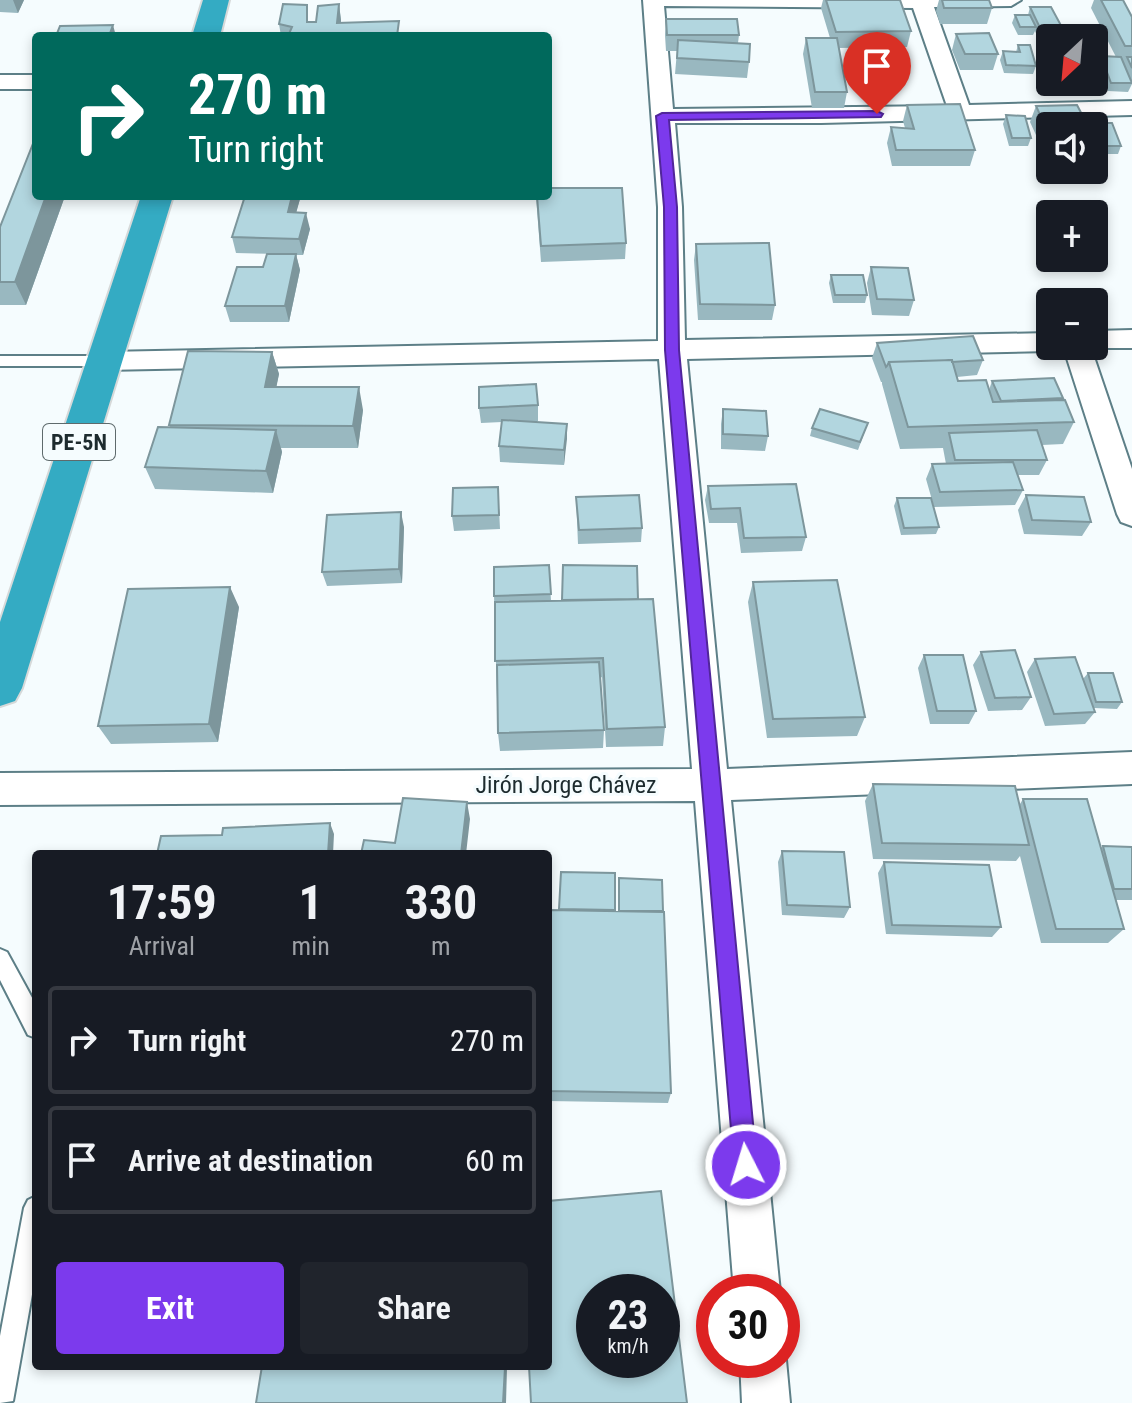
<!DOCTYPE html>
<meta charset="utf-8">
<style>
body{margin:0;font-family:"Roboto Condensed",sans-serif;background:#20242c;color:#f1f3f6;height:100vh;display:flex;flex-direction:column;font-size:30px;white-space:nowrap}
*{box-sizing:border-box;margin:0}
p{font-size:26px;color:#9ea1a6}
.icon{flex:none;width:44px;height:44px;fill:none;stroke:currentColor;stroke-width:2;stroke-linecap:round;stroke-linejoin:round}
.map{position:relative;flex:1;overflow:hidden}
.sheet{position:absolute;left:32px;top:850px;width:520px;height:520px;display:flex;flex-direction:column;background:#171b24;border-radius:8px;box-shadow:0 4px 12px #0003}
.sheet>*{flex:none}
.banner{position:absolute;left:32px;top:32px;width:520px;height:168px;border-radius:8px;box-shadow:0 4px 12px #0003;background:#00695c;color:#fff;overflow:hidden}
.needle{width:52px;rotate:206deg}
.fabs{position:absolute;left:1036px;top:24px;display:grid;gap:16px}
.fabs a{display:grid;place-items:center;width:72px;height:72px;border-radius:8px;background:#171b24;box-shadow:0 4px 12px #0003;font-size:40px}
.speed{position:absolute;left:576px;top:1274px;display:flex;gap:16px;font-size:40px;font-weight:700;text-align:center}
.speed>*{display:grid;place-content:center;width:104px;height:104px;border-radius:50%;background:#171b24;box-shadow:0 4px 12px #0003;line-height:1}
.speed small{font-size:20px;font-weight:400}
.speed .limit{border:12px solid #d22;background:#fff;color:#111}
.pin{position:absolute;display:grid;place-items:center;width:68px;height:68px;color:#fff;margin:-82px -34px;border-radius:50% 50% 50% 0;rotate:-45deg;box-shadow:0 0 8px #0007}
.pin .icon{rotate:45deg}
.me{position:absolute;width:88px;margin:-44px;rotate:355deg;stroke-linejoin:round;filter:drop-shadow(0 0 6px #0008)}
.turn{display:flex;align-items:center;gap:28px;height:168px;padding:0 24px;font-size:36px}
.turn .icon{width:104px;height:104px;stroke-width:2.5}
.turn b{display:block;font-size:56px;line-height:68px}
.eta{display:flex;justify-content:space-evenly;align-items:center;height:136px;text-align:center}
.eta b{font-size:48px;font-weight:700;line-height:56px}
.primary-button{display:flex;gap:16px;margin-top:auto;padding:16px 24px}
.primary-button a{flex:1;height:92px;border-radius:8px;background:#7c3aed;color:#fff;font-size:32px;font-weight:700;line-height:92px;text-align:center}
.primary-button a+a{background:#20242c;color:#f1f3f6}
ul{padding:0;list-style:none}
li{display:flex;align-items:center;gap:24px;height:108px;margin:0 16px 12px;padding:0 8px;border:4px solid #363941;border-radius:8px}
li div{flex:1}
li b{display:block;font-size:30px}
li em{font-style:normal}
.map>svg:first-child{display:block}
</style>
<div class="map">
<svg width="1132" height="1403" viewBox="0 0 1132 1403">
<rect width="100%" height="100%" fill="#f5fcfe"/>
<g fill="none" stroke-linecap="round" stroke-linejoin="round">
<g stroke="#5d7f87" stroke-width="4">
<path id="lane" d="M0 356H105L112 361 105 366H0Z
M0 949 7 952 36 1005V1038L28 1035 0 980Z
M36 1196V1272L13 1401 0 1403V1336L24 1208 28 1200Z"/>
</g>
<g stroke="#5d7f87" stroke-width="4">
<path id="street" d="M643 0H1021L1011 6 934 7 969 105 1132 101V115L821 123H675L682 207 685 340 1050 333V346H1061L1050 351 687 359 727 769 1132 752V784L731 800 780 1292H734L695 801 0 805V773L692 769 659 359 105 370 95 368 91 361 95 354 105 352 658 341V207ZM664 6 913 8 947 106 673 109Z
M0 75H36V89H0Z
M1132 330V348H1091L1132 469V526L1121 522 1117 514 1063 346H1094V331Z
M782 1350 786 1360 790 1403H742L740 1360H782Z"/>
</g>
<g stroke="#d6d9d9" stroke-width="4">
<path id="highway" d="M203 0H229L220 36H192Z
M141 196H173L22 688 15 701 0 706V622Z"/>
</g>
<use href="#lane" fill="#fff" fill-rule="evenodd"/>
<use href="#street" fill="#fff" fill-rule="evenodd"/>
<use href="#highway" fill="#34abc3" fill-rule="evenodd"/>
</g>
<path fill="#99b8c0" d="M0 0H24L18 13 0 12Z
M823 0H900L911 31 907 47 838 48 847 92 844 108H812L803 54 806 38H830L821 8Z
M939 0H989L992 8 987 24H940L936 11Z
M1094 0H1123L1132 17V84L1128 92 1108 91 1103 77 1101 81H1094V47L1100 60 1101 56 1116 57 1091 8Z
M339 4 341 22 401 36H281L279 24 316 22Z
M1030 7 1064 31 1062 38 1039 40 1035 31 1033 35H1018L1012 23 1015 15H1028Z
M666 19 739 35 738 43 749 62 747 78 675 74 677 51H666L665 35Z
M956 34 998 54 993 70H960L952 50Z
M1018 45 1036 66 1033 74 1004 73 1000 60 1003 51 1016 52Z
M907 105 975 150 970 166H892L887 143 891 127 905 128 903 121Z
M1077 105 1086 123H1112L1121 146 1118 154H1094V126H1050V148H1042L1030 122 1036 106Z
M1006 115 1031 138 1028 146H1009L1003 124Z
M36 196H65L26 305H0V227Z
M536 196 626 243 625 259 541 262Z
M300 199 296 212 310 229 303 255H296L300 270 289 322H230L225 306 263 267 280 254 236 253 232 237Z
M696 244 775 305 772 320H698L694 260Z
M871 267 914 300 909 316 872 315 867 283Z
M831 275 867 295 865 303H833L829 283Z
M877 343 983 360 977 375 957 377 958 381 989 390 992 381 1063 398 1062 400 1074 422 1063 444 1042 445 1047 460 1039 475H1018L1023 490 1015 505 934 507 926 479 932 464H946L943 448 900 449 882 384V382H881L872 358Z
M272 352 279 374 276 387 363 410 358 448H281L282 452 273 493 155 489 145 467 170 427 169 425Z
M538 405V421H523L567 424 564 465 500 462 499 446 502 422 481 423 479 408Z
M723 409 768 436 765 451 721 449V424Z
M868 423 858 450 810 436 812 428Z
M708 486 806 537 802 551 741 553 737 523H709L705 500Z
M498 487 500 529 454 531 452 516Z
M1026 495 1091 522 1082 536 1024 534 1018 510Z
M576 497 642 528 641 542 578 544Z
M897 498 939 527 936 534 901 535 894 506Z
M404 527 402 583 327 586 322 572Z
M549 565 551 601 638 599 665 727 663 746 606 747 602 677 600 678 604 730 603 748 500 751 498 733 494 596Z
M753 582 865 717 857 736 767 738 748 602Z
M239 607 218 742 111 744 98 726Z
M981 652 1031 697 1022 710 988 711 973 665Z
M924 655 976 711 969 724H930L918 668Z
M1035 659 1083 679 1088 673 1122 702 1117 709 1094 708 1095 712 1085 724 1045 726 1027 672Z
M873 784 1020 804 1023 799 1101 848 1103 846 1132 847V900H1116L1124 929 1108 943H1041L1020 856 1016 861 873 859 865 801Z
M782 851 850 907 844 918 782 915 778 862Z
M884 862 1001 927 992 937 886 934 878 873Z
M561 872 615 911H663L671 1093 668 1103 548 1101V910H559Z"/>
<path fill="#7d969c" d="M13 0H24L18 13Z
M339 4 341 20 340 36 337 23Z
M113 25 116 36H109Z
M46 196H65L26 305 15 282Z
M292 196H299L300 199 292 228 288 212Z
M306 213 310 229 303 255 299 239Z
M296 254 300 270 289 322 285 306Z
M272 352 279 374 272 409 265 387Z
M359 387 363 410 358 448 353 426Z
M567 424V439L564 465V450Z
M276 430 282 452 273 493 266 471Z
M401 512 404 527 402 583 399 569Z
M230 587 239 607 218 742 209 724Z
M467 802 470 819 466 854H461Z
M330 823 334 834 333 854H328Z
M505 1367 507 1368 506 1403H503Z"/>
<path fill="#b2d6df" stroke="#7d969c" stroke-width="2" fill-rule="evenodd" d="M826 0H900L911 31 836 32Z
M942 0H989L992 8H944Z
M1101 0H1123L1132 17V46H1125Z
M283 4 307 5V22H316L318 6 339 4 337 23 399 21 397 36H288L292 27 279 24Z
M1030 7H1051L1064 31 1042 32Z
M1015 15H1030L1036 27H1020Z
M666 19H737L739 35H667Z
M113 25 109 36H56L60 26Z
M989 33 998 54H965L956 34Z
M806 38H837L847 92H815Z
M678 40 750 44 749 62 677 58Z
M1018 45H1030L1036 66 1006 65 1003 51 1020 52Z
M1094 47H1095L1105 73H1094Z
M1101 56 1121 57 1132 83H1111Z
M1127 57H1132V68Z
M960 104 975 150H896L891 127 914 129 907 105Z
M1077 105 1088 126H1050V132H1048L1036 106Z
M1006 115 1025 116 1031 138H1012Z
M1086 123H1112L1121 146H1095L1094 143V126H1088Z
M36 136V196H46L15 282H0V227Z
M548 188H622L626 243 541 246 537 196H548Z
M245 196H292L288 212 306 213 299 239 232 237Z
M769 243 775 305 700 304 696 244Z
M267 254H296L285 306H225L237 267H263Z
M871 267 908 268 914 300 877 299Z
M831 275H863L867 295H835Z
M973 336 983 360 952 362V360L889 362 887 366 886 367 877 343Z
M188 351 272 352 265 387H359L353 426 169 425Z
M952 360 958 381 986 380 993 402 1065 400 1074 422 908 427 889 362Z
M1054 378 1063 398 1001 401 992 381Z
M536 384 538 405 479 408V387Z
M723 409 766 411 768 436 723 434Z
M820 409 868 423 860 442 812 428Z
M502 420 567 424 564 450 499 446Z
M158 427 276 430 266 471 145 467Z
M1037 430 1047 460H955L949 433Z
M1013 462 1023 490 940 492 932 464Z
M796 484 806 537 744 538 740 508 711 509 708 486Z
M498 487 499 515 452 516 453 488Z
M639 495 642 528 579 530 576 497Z
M1026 495 1084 497 1091 522 1032 520Z
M897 498H931L939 527 904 528Z
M401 512 399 569 322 572 327 515Z
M549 565 551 594 494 596V567Z
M563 565 637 566 638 599 562 600Z
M837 580 865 717 773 719 753 582Z
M230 587 209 724 98 726 128 589Z
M653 599 665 727 607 729 603 658 495 661V602Z
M1015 650 1031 697 995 698 981 652Z
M924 655H963L976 711H937Z
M1075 657 1095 712 1054 714 1035 659Z
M599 662 604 730 498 733 497 665Z
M1088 673H1113L1122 702H1096Z
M873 784 1015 786 1029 845 882 843Z
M403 798 467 802 461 854H361L364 840 395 843Z
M1023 799H1087L1124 929H1056Z
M330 823 328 854H157L161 836 222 835 223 828Z
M1103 846 1132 847V889H1114Z
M782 851 844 852 850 907 787 905Z
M884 862 989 865 1001 927 892 925Z
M561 872 615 873V910L559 909Z
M619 878 662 880 663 911H619Z
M548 910 664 912 671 1093 548 1091Z
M661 1191 687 1403H531L529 1366H548V1201ZM594 1292H662V1360H594Z
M262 1366 505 1367 503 1403H256Z"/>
<path fill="#7c3aed" stroke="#51269a" stroke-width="2" d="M877 111 883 114 881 117 669 120 677 207 679 350 757 1165 754 1173 746 1177 738 1173 734 1165 665 350 664 207 656 116 662 113Z"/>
<g text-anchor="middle" stroke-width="6" stroke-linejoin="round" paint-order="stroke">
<rect fill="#f5fcfe" stroke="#5e6a6c" stroke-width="2" x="43" y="424" width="72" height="36" rx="6"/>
<g font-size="22" font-weight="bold" fill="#1d2b2e">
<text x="79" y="450">PE-5N</text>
</g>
<g font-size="24" fill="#1d2b2e" stroke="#f5fcfe">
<text x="566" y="793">Jirón Jorge Chávez</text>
</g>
</g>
</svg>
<div class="fabs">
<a><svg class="needle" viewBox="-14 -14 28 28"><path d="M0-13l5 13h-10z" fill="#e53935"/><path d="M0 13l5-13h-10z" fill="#9ea1a6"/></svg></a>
<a><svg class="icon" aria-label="sound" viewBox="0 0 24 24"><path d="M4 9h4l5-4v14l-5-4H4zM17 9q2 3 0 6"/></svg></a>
<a>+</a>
<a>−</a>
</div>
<div class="speed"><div>23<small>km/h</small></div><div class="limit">30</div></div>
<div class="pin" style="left:877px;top:114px;background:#d93025"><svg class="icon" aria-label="arrive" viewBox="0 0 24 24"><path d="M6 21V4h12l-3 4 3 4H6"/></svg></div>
<svg class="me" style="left:746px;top:1165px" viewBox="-20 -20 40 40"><circle r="17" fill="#7c3aed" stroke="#fff" stroke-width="3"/><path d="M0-11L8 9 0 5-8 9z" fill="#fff"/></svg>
<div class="banner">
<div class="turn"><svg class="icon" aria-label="right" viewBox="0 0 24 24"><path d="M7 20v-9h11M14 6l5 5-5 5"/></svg><div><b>270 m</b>Turn right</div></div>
</div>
<section class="sheet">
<div class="eta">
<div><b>17:59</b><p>Arrival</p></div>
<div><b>1</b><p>min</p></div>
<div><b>330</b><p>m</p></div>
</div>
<ul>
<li><svg class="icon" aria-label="right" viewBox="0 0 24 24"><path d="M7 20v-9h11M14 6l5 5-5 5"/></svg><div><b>Turn right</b></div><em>270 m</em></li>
<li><svg class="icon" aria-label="arrive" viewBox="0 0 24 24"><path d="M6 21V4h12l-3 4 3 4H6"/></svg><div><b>Arrive at destination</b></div><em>60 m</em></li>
</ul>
<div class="primary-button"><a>Exit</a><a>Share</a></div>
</section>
</div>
